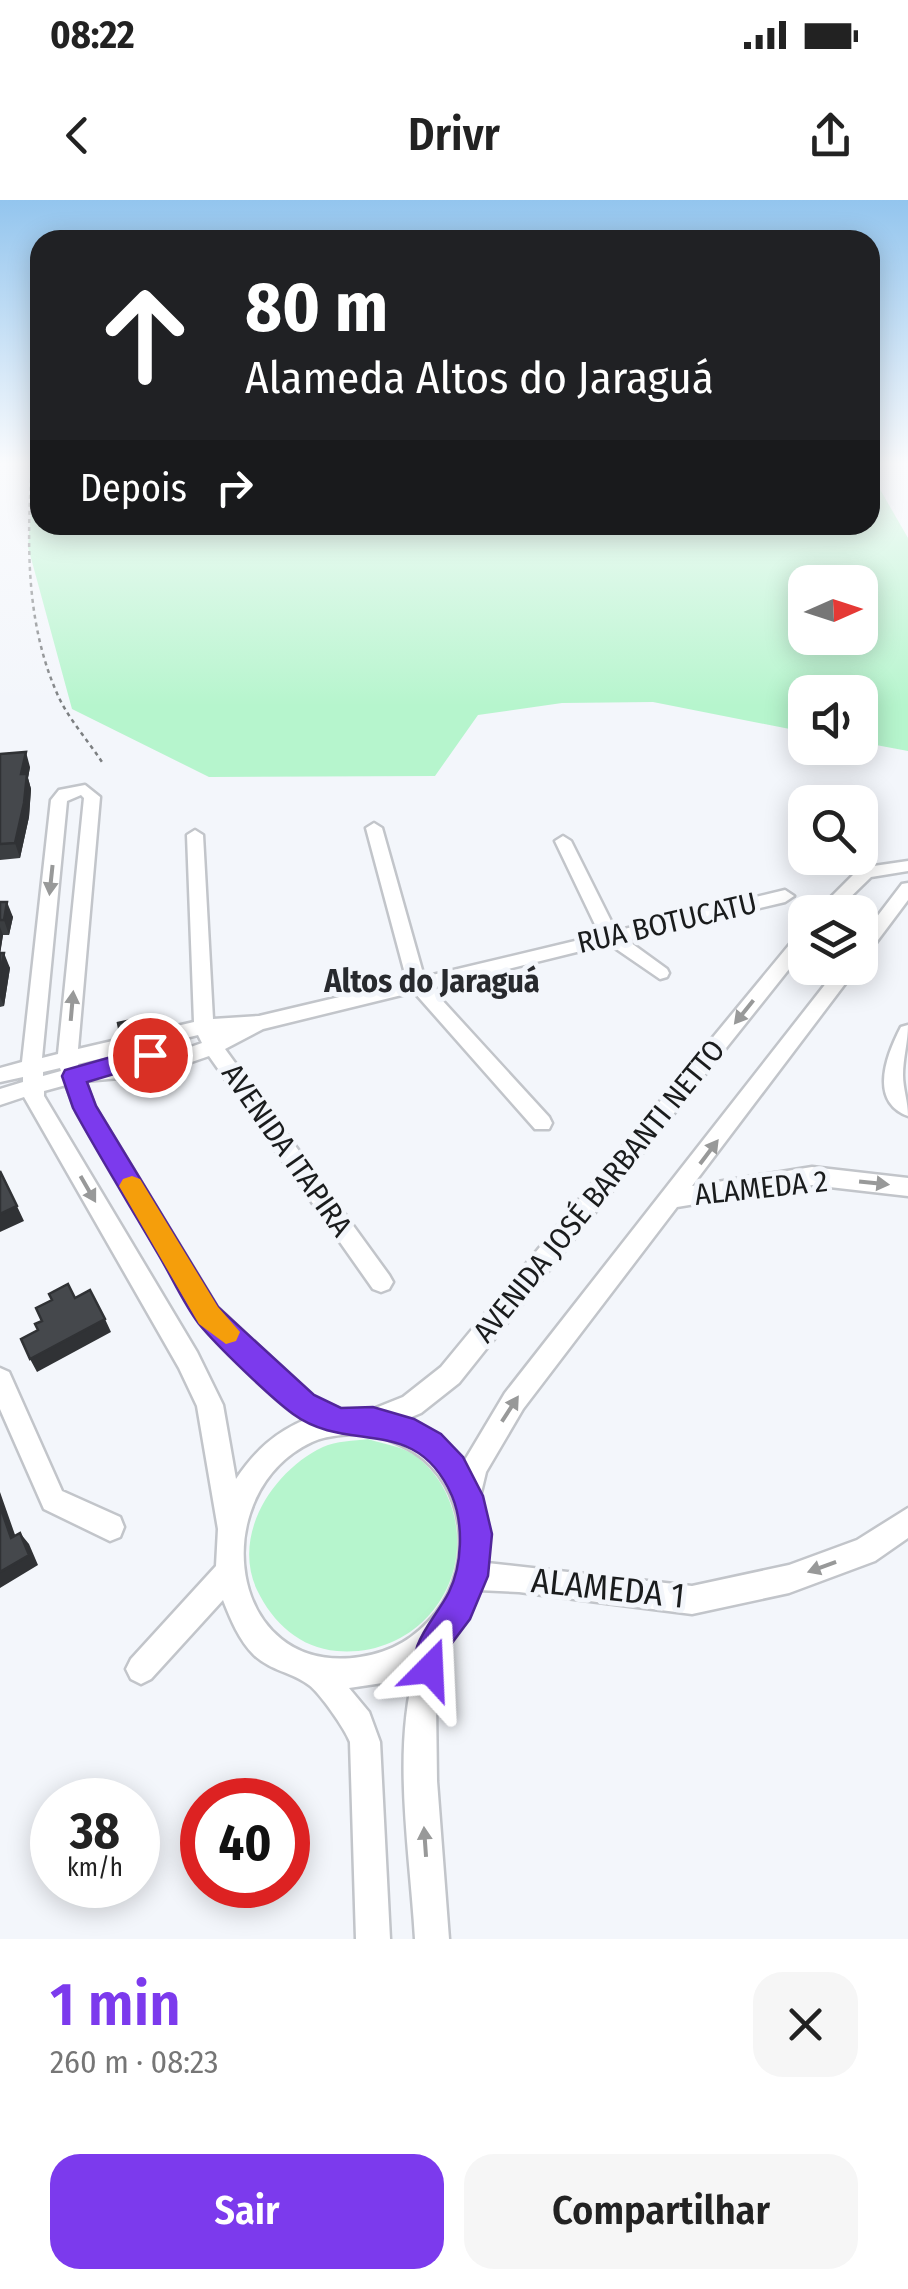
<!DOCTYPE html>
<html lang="pt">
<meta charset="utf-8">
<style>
body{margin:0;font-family:"Fira Sans Condensed",sans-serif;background:#f6f6f6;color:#222;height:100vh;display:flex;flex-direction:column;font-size:38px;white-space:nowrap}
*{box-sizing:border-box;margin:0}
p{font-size:32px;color:#767676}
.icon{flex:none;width:55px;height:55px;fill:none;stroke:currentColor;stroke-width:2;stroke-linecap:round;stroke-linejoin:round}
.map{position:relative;height:1739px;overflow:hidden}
.drawer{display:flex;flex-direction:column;background:#fff;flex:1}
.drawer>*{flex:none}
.top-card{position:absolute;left:30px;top:30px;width:850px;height:305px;border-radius:30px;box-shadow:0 5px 25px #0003;background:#202124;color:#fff;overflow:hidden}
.needle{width:65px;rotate:87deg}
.controls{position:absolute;left:788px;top:365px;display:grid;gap:20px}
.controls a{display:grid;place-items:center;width:90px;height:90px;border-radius:20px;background:#fff;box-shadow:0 5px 25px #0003;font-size:50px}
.speed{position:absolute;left:30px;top:1578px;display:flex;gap:20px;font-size:50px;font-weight:700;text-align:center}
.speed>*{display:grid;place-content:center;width:130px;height:130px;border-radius:50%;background:#fff;box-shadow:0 5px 25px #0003;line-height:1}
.speed small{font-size:25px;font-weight:400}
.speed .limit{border:15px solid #d22;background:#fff;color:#111}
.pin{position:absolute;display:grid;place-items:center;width:85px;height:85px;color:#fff;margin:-42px;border:5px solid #fff;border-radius:50%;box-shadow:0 2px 10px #0007}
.me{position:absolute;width:110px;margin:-55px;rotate:21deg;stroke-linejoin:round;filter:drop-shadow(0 0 8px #0008)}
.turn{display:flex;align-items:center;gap:35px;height:210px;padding:0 50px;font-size:45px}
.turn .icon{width:130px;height:130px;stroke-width:2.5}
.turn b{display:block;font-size:70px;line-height:85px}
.then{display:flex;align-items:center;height:95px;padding:0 50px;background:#0003;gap:20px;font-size:38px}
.round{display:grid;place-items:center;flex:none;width:105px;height:105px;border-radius:30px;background:#f6f6f6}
.overview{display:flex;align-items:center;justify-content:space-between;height:170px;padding:0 50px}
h1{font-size:60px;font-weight:600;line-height:75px;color:#7c3aed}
.action{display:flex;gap:20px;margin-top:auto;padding:20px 50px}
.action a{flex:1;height:115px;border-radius:30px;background:#7c3aed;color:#fff;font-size:40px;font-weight:600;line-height:115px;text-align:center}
.action a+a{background:#f6f6f6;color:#222}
.status{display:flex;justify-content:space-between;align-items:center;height:70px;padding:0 50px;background:#fff;direction:ltr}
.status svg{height:28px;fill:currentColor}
header{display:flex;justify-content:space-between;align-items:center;height:130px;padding:0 50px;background:#fff;font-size:45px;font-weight:600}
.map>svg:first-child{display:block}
</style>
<div class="status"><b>08:22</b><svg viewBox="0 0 49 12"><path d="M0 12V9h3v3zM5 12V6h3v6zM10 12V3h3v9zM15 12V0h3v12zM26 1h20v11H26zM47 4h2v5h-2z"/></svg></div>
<header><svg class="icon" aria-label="back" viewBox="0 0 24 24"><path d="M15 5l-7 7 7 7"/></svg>Drivr<svg class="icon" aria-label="share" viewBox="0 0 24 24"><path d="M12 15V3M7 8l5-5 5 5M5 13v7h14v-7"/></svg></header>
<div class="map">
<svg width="908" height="1739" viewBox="0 0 908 1739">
<rect width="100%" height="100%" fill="#f3f6fb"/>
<path fill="#b6f5cd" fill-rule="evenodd" d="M35 263H40V325H870V272L908 338V551L860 542V492H805V532L653 502 562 503 478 515 435 576 209 577 72 509 28 347ZM805 382H860V438H805Z
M368 1239C380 1243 394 1245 405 1250 422 1257 438 1276 446 1293 483 1371 424 1458 337 1451 300 1448 273 1423 257 1390 231 1334 274 1270 323 1247 336 1241 354 1241 368 1239Z"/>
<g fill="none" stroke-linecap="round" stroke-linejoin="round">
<g stroke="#c2c5ca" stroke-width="5">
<path id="minor" d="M85 585 100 597 78 849 194 822 187 635 195 630 203 635 213 819 259 816 407 781 366 628 374 623 382 628 424 777 600 735 555 641 563 636 571 641 616 731 785 690 794 696 785 702 627 740 667 769 669 773 667 777 660 779 609 744 431 788 549 917 552 923 549 929H535L414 792 263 829 225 849 389 1075 393 1082 389 1089 381 1092 373 1089 209 856 154 875 85 881 94 905 217 1107 313 1197 344 1211 373 1209 403 1197 441 1167 799 733 805 731V749L459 1183 421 1213 402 1221 434 1235 462 1265 505 1193 838 768H857L692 986 812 967 908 978V996L812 985 677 1007 523 1209 486 1272 479 1301 487 1321V1363L692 1386 789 1365 857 1340 908 1308V1338L875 1361 789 1393 692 1414 519 1392 478 1390 468 1418 452 1439 436 1502 437 1581 449 1739H415C410 1651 392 1554 415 1469L389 1482 349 1488 369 1512 380 1542 390 1739H356L350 1542C345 1529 320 1493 309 1485 292 1472 271 1471 254 1455 239 1440 231 1420 223 1400L151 1479 141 1484 131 1479 126 1469 131 1459 216 1366 218 1329 197 1206 179 1168 24 897 0 905V889L23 882V877L0 882V868L22 862 51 600 59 590ZM81 595 84 598 58 854 42 858 67 601ZM198 835 202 843 154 860 79 867 78 864ZM60 868 61 871 43 876V872ZM66 885 77 913 201 1123 295 1213 307 1219C275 1232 255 1251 236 1279L223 1205 197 1152 44 896V891ZM372 1233C385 1239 401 1244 414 1252 467 1286 474 1365 436 1413 415 1438 393 1452 360 1457 227 1477 204 1293 312 1242 330 1234 353 1234 372 1233Z
M908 661V671L871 677 835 712H816L860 668Z
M908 683V700L866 756 860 758V739L902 684Z
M908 825C908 842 903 858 903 875 903 889 908 901 908 916 868 901 887 854 901 827Z
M0 1168 9 1172 62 1291 120 1317 124 1327 120 1337 110 1341 44 1309 0 1209Z"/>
</g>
<path stroke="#7c7f81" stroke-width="2.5" stroke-dasharray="4 4" stroke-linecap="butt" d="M32 263C27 339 25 419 56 491 66 516 87 539 102 562"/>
<use href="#minor" fill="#fff" fill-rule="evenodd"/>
</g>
<path fill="#3b3e41" d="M0 554 30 567 28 578 31 589 29 617 20 658 0 660Z
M0 702 13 717 9 735H3L0 753 10 768 4 806 0 807Z"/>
<path fill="#303235" d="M26 552 30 567 28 578 31 589 29 617 20 658 15 643 21 574Z
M7 702 13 717 9 735 4 720Z
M0 727 3 735 0 755Z
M4 753 10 768 4 806 0 797V777Z
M142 822 144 830 121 835 119 828Z
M7 985 24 1021 0 1032V1014Z
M105 1119 111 1132 37 1172 30 1159Z
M0 1292 20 1349 11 1338 0 1306Z
M20 1333 29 1344 38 1365 0 1388V1372Z"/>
<path fill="#45484c" stroke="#303235" stroke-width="2.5" d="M26 552 21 574H27L24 603 15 643 0 644V554Z
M0 702H7L4 720H0Z
M0 753H4L0 777Z
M141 818 142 822 119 828 118 823Z
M0 971 17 1006 0 1014Z
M68 1084 75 1098 90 1090 105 1119 30 1159 21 1139 38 1130 35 1124 42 1121 36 1108 52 1100 49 1094Z
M0 1306 11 1338 20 1333 29 1355 0 1372Z"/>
<defs><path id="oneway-solid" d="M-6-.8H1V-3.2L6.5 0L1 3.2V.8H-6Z" transform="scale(2.5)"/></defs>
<g fill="#989999">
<use href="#oneway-solid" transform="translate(51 680) rotate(96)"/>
<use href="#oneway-solid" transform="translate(72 806) rotate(-85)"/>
<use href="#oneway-solid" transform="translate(744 812) rotate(129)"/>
<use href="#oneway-solid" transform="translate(709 952) rotate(-53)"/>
<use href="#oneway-solid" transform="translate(874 983) rotate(6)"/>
<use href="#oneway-solid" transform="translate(88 989) rotate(60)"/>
<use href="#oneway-solid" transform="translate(510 1209) rotate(-57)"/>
<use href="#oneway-solid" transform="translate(822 1367) rotate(160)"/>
<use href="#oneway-solid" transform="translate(425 1642) rotate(-94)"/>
</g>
<linearGradient id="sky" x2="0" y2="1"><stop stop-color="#93c5ee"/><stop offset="0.52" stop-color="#fafbfd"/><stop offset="1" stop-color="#fafbfd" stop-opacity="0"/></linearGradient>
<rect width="908" height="506" fill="url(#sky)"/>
<path fill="#7c3aed" stroke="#51269a" stroke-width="2.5" d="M150 846 158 849 161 855 158 861 87 882 96 906 218 1107 314 1195 341 1208 373 1207 414 1219 441 1234 463 1257 483 1296 492 1334 488 1376 470 1419 452 1443 441 1481 430 1486 418 1481C403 1447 435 1420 449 1392 462 1365 464 1325 452 1296 416 1213 349 1255 293 1214 270 1197 217 1146 199 1124 183 1103 171 1075 157 1052 129 1004 99 956 73 908L62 876 65 870Z"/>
<path fill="#f59e0b" d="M132 976 140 979 218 1107 240 1132 236 1141 226 1144 199 1124 119 986 123 979Z"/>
<g text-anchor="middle" stroke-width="10" stroke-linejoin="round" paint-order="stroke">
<g font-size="30" fill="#1a1c1d" stroke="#f3f6fb">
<text transform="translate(667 723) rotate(-13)" y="10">RUA BOTUCATU</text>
<text transform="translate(287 950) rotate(55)" y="10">AVENIDA ITAPIRA</text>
<text transform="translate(761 988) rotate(-6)" y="10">ALAMEDA 2</text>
<text transform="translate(599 991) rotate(-51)" y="10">AVENIDA JOSÉ BARBANTI NETTO</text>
</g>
<g font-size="32" font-weight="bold" fill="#282a2e" stroke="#f3f6fb">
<text x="432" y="792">Altos do Jaraguá</text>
</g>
<g font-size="35" fill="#1a1c1d" stroke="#f3f6fb">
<text transform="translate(608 1388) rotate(6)" y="12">ALAMEDA 1</text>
</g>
</g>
</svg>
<div class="controls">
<a><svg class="needle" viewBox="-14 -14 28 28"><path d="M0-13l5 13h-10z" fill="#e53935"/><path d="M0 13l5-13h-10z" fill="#767676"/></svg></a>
<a><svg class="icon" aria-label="sound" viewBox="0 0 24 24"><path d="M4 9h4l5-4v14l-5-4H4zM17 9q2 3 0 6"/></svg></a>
<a><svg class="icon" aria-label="search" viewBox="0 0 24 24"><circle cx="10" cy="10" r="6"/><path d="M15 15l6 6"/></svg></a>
<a><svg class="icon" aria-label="layers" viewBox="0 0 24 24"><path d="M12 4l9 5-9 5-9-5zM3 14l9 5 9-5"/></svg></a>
</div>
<div class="speed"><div>38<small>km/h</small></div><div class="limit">40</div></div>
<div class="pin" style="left:150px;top:855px;background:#d93025"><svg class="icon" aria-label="arrive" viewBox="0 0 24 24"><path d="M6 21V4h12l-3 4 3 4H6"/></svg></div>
<svg class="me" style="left:430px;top:1469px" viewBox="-20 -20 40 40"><path d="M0-17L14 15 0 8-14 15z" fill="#7c3aed" stroke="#fff" stroke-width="4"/></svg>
<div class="top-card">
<div class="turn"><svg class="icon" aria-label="ahead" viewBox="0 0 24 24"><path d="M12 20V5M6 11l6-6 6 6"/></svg><div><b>80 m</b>Alameda Altos do Jaraguá</div></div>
<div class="then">Depois<svg class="icon" aria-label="right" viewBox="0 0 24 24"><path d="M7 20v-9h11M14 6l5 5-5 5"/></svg></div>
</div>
</div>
<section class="drawer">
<div class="overview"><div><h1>1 min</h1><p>260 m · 08:23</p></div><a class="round"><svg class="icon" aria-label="close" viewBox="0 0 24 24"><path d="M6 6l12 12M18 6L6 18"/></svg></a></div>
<div class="action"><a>Sair</a><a>Compartilhar</a></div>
</section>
